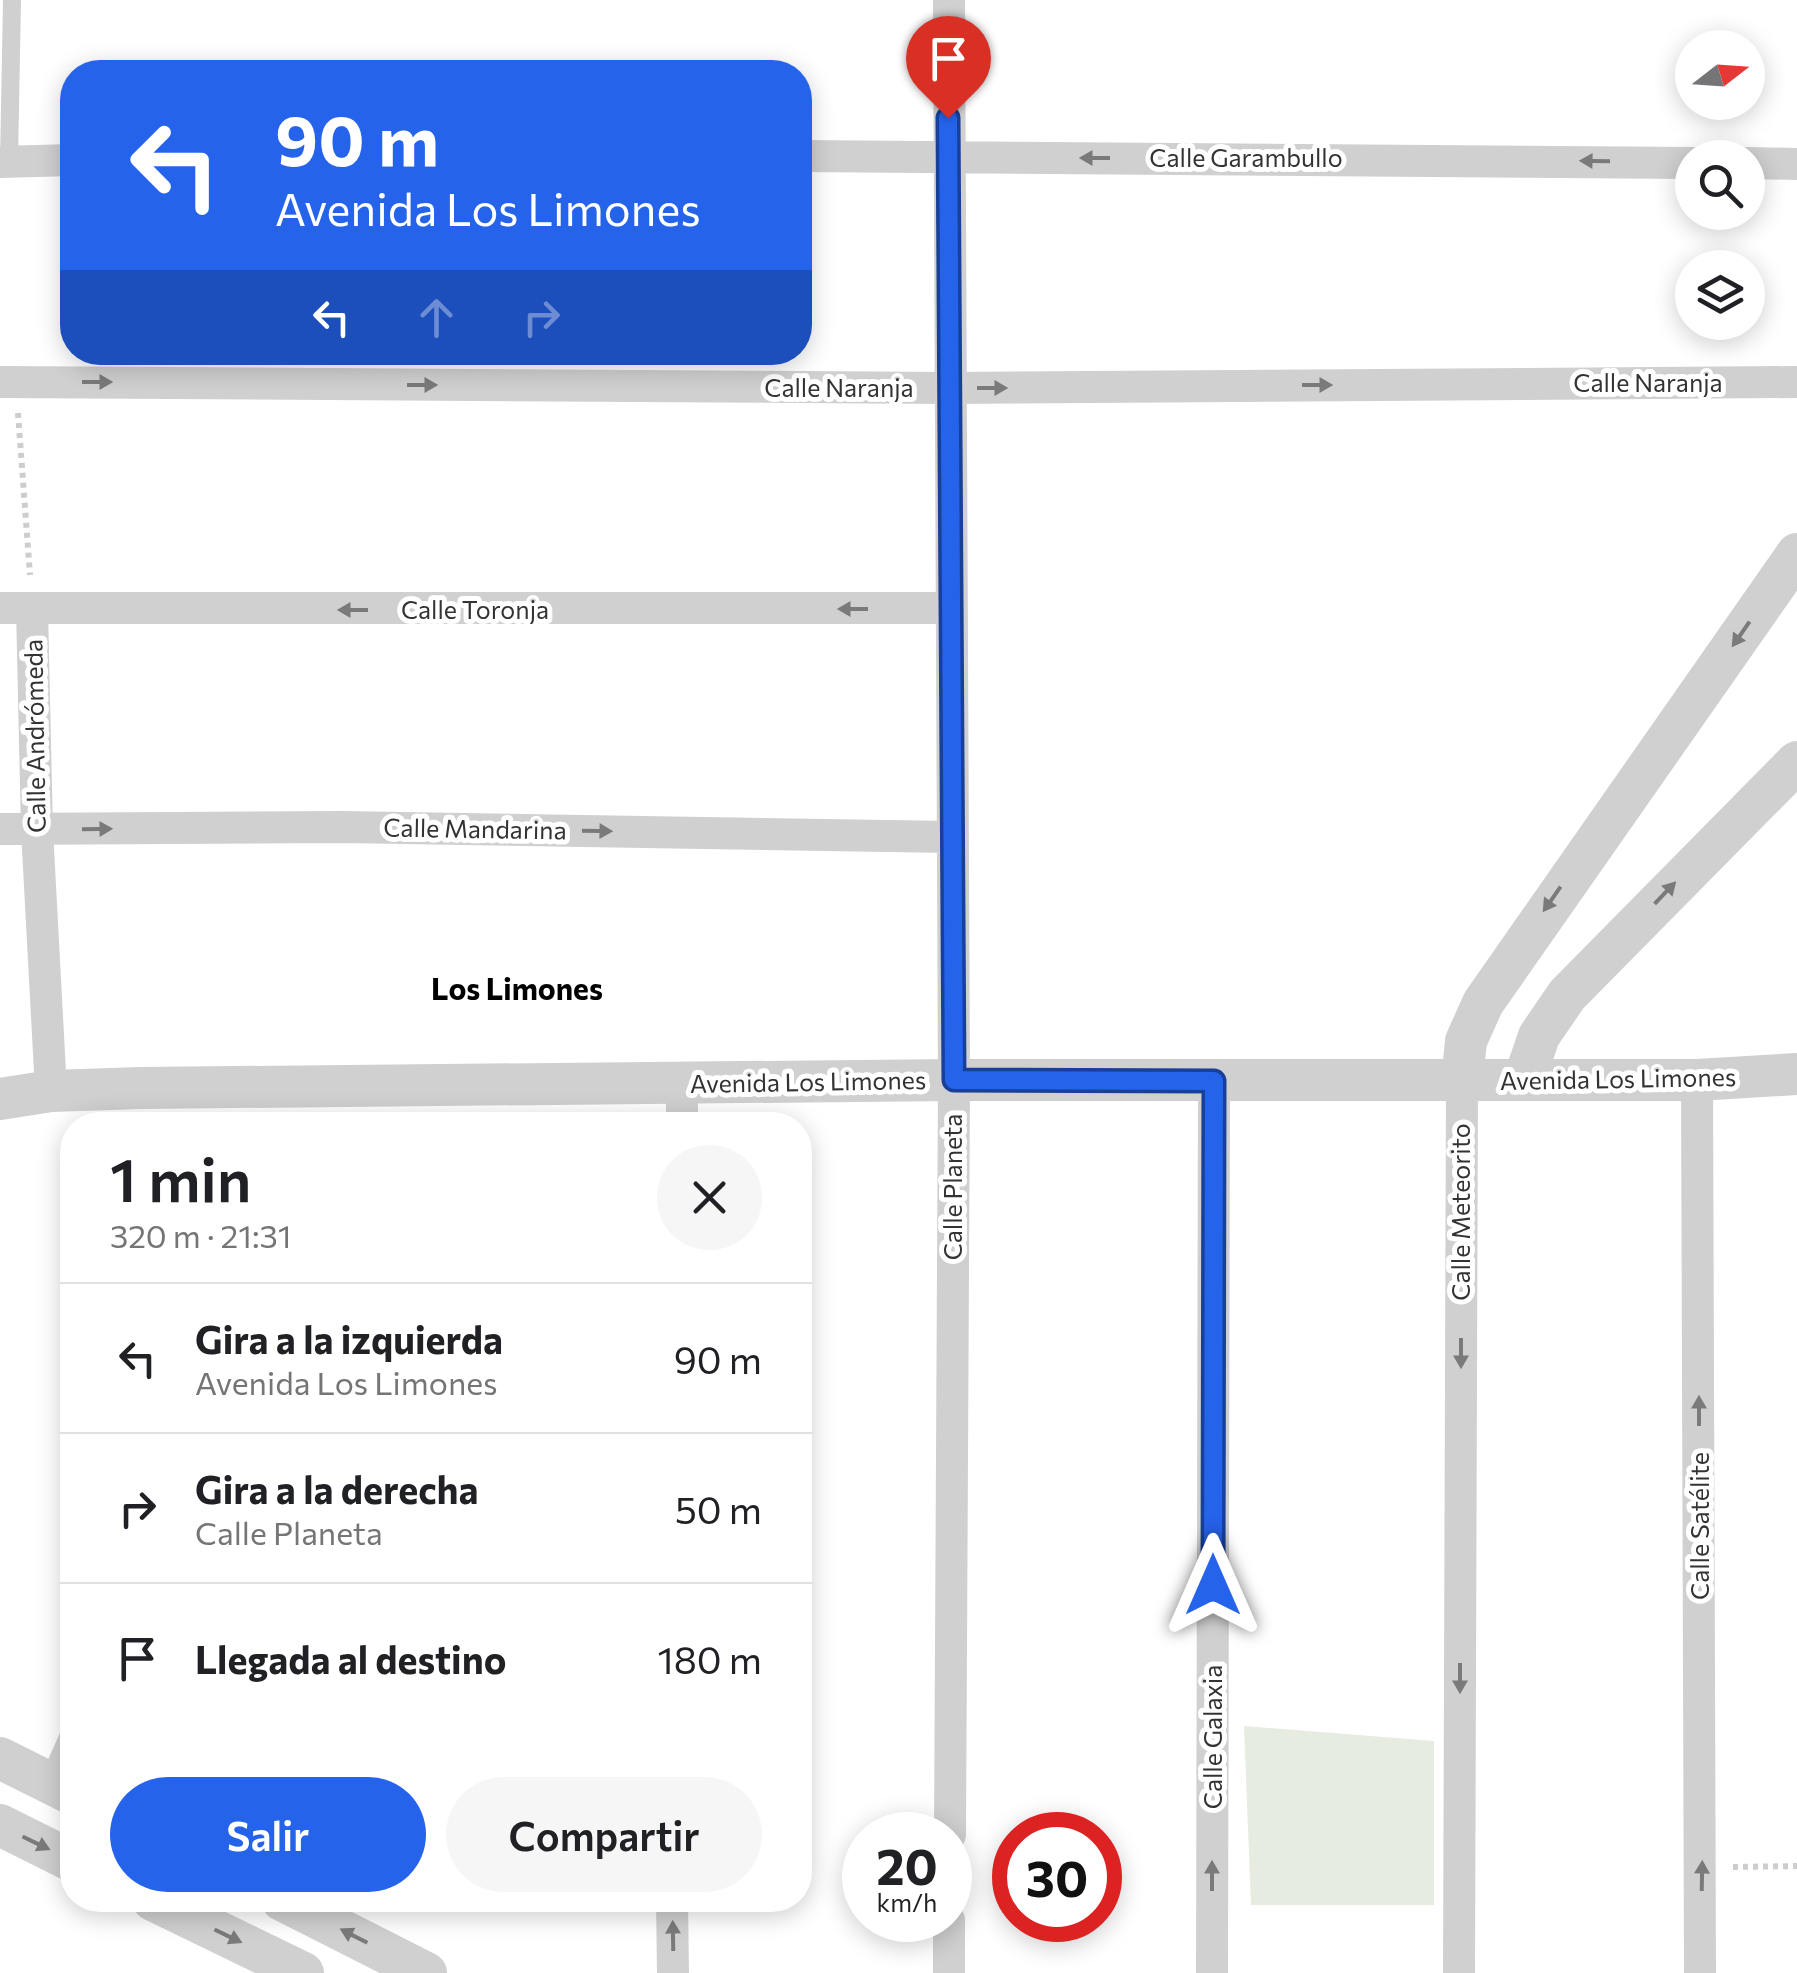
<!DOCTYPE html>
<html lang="es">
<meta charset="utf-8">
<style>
body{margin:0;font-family:Commissioner,sans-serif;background:#f6f6f6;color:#202124;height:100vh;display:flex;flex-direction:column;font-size:38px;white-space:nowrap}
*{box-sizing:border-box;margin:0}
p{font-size:32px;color:#757577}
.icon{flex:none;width:55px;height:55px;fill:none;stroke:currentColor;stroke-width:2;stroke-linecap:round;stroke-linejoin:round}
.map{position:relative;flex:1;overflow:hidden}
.drawer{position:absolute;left:60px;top:1112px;width:752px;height:800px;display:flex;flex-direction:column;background:#fff;border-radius:40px;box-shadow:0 5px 25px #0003}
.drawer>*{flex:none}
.banner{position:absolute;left:60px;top:60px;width:752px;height:305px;border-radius:40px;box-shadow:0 5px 25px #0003;background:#2563eb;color:#fff;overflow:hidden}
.needle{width:65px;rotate:73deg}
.tools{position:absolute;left:1675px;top:30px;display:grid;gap:20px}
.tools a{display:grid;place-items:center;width:90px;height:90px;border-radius:50%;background:#fff;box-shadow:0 5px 25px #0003;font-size:50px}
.speed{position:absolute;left:842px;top:1812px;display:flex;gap:20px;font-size:50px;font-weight:700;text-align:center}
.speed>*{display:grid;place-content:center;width:130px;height:130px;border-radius:50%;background:#fff;box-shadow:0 5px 25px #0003;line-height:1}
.speed small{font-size:25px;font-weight:400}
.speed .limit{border:15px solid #d22;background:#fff;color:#111}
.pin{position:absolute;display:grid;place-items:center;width:85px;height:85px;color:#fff;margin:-102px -42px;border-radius:50% 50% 50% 0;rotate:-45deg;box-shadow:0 0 10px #0007}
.pin .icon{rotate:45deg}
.me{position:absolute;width:110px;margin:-55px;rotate:0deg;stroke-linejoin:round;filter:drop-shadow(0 0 8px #0008)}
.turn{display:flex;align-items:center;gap:35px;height:210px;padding:0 50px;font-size:45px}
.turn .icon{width:130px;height:130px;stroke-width:2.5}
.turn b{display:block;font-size:70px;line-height:85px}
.lanes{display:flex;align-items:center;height:95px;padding:0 50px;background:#0003;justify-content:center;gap:50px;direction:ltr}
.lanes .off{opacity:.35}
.round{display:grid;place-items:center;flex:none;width:105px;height:105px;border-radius:52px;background:#f6f6f6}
.overview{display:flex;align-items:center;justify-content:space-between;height:170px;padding:0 50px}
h1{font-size:60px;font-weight:600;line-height:75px}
.button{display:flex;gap:20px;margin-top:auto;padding:20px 50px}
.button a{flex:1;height:115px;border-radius:60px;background:#2563eb;color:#fff;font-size:40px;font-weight:600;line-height:115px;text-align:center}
.button a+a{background:#f6f6f6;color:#202124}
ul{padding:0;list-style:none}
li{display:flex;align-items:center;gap:30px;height:150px;padding:0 50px;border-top:2px solid #e0e0e0}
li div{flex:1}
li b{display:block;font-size:38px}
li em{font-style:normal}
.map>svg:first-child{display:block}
</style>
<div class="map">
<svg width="1797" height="1973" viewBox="0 0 1797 1973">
<rect width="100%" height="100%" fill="#fff"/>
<path fill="#e6ecdf" d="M1244 1726 1434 1741V1905H1251Z"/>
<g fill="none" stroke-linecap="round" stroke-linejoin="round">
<path stroke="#cdcdcd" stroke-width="6" stroke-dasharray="5 5" stroke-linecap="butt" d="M18 413 30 575
M1733 1867 1797 1866"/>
<path stroke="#d0d0d0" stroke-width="18" d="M9 162 12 0
M48 1782 72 1728"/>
<path stroke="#d0d0d0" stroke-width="32" d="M949 0 954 1080 950 1835
M800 156 1692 163
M0 162 72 160
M1748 163 1797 164
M0 382 948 388 1797 382
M0 608H950
M32 609 37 830 51 1091
M0 829 341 827 951 837
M1697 1080 1700 1973
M682 1125V1084
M672 1900 673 1973
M949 1973V1920
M1212 1973 1214 1081
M1459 1973 1462 1081"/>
<path stroke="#d0d0d0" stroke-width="42" d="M1524 1080 1539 1036 1567 995 1797 762
M1462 1081 1466 1041 1483 1003 1797 554
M0 1099 51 1091 141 1088 954 1080H1697L1797 1074
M0 1758 72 1794
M0 1825 72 1861
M153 1900 303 1973
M282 1900 426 1973"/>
</g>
<defs><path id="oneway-solid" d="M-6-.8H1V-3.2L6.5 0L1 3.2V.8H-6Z" transform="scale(2.5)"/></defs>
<g fill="#7a7a7a">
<use href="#oneway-solid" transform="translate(1095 158) rotate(180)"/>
<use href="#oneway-solid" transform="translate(1595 161) rotate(-179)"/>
<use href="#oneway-solid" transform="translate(97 382)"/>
<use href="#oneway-solid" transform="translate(422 385)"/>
<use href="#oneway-solid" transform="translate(1317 385)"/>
<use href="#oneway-solid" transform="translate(992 388)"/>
<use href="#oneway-solid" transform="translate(853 609) rotate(180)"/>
<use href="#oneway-solid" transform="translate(353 610) rotate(-180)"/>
<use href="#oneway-solid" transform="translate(1741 634) rotate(125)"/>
<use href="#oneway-solid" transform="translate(97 829) rotate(-1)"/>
<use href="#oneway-solid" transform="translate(597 831) rotate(1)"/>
<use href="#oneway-solid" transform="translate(1665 893) rotate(-46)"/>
<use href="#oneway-solid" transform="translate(1552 899) rotate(125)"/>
<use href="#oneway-solid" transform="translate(1461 1353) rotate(90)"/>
<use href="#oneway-solid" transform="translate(1699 1411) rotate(-90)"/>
<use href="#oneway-solid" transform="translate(1460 1678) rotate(90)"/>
<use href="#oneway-solid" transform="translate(36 1843) rotate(26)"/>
<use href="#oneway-solid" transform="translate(1212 1876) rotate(-90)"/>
<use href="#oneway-solid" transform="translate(1702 1876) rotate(-89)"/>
<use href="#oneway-solid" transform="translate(228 1936) rotate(26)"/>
<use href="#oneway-solid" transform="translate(354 1936) rotate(-153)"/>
<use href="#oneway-solid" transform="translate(673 1936) rotate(-91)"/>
</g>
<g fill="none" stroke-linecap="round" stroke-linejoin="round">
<g stroke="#184099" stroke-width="25">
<path id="route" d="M948 118 954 1080 1214 1081 1213 1585"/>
</g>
<use href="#route" stroke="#2563eb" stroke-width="18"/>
</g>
<g text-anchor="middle" stroke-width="10" stroke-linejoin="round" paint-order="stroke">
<g font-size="25" fill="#333" stroke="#fff">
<text x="1246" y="167">Calle Garambullo</text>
<text x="1648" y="392">Calle Naranja</text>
<text x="839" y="397">Calle Naranja</text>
<text x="475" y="619">Calle Toronja</text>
<text transform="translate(35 736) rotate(-91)" y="9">Calle Andrómeda</text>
<text transform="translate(475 829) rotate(1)" y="9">Calle Mandarina</text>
<text transform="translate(1618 1079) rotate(-1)" y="9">Avenida Los Limones</text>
<text transform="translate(808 1082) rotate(-1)" y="9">Avenida Los Limones</text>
<text transform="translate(953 1187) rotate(-90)" y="9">Calle Planeta</text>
<text transform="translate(1461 1212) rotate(-90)" y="9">Calle Meteorito</text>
<text transform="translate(1700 1526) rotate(-90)" y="9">Calle Satélite</text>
<text transform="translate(1213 1737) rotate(-90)" y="9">Calle Galaxia</text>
</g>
<g font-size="30" font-weight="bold" fill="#000" stroke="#fff">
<text x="517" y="1000">Los Limones</text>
</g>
</g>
</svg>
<div class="tools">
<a><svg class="needle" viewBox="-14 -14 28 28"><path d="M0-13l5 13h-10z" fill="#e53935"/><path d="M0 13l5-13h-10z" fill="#757577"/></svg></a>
<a><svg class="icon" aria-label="search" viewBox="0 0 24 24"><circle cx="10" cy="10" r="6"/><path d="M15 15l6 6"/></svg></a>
<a><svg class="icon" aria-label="layers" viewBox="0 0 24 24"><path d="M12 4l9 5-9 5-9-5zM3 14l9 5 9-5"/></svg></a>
</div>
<div class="speed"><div>20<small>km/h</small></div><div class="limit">30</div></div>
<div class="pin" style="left:948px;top:118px;background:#d93025"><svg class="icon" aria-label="arrive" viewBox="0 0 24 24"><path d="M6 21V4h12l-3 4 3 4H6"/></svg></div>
<svg class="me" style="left:1213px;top:1585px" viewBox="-20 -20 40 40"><path d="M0-17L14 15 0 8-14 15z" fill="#2563eb" stroke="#fff" stroke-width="4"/></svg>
<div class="banner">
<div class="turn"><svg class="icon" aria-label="left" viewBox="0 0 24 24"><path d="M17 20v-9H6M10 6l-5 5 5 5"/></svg><div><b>90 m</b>Avenida Los Limones</div></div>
<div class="lanes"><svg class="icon" aria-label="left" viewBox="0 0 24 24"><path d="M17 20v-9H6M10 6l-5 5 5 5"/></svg><svg class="icon off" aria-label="ahead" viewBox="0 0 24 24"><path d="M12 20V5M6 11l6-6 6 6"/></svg><svg class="icon off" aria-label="right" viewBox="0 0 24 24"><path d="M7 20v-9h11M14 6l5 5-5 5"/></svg></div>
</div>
<section class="drawer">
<div class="overview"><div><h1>1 min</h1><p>320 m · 21:31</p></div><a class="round"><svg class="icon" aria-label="close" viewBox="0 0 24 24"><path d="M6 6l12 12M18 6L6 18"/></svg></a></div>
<ul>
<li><svg class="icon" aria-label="left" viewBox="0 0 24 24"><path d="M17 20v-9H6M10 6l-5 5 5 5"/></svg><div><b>Gira a la izquierda</b><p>Avenida Los Limones</p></div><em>90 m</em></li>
<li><svg class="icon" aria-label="right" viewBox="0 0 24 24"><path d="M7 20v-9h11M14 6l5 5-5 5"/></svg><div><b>Gira a la derecha</b><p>Calle Planeta</p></div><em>50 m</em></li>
<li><svg class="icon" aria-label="arrive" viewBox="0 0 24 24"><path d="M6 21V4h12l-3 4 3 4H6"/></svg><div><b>Llegada al destino</b></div><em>180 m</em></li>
</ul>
<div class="button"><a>Salir</a><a>Compartir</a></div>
</section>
</div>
